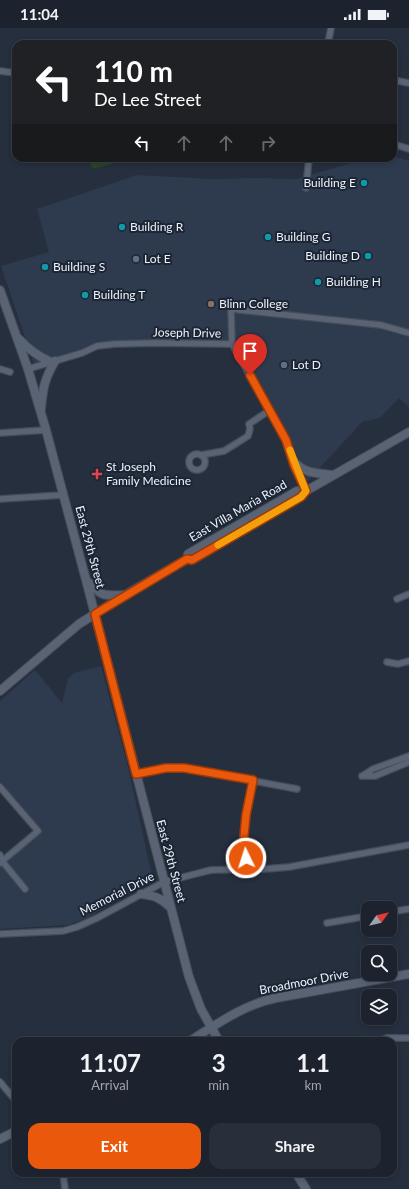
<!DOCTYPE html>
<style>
body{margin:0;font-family:Lato,sans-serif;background:#292f3a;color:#f1f3f6;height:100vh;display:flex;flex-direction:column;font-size:15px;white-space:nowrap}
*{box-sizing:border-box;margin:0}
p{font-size:13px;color:#a0a4aa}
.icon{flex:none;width:22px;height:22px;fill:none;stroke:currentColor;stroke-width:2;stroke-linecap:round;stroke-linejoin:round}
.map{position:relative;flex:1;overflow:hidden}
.drawer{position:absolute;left:12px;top:1009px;width:385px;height:140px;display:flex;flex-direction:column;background:#1c232e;border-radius:12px;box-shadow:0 2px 6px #0003,0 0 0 1px #3a404a}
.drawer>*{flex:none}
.banner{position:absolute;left:12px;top:12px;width:385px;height:122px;border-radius:12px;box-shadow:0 2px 6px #0003,0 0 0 1px #3a404a;background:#202124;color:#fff;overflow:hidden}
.needle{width:26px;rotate:56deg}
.buttons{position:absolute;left:361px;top:873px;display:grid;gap:8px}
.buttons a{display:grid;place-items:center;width:36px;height:36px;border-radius:8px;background:#1c232e;box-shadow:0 2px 6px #0003,0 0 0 1px #3a404a;font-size:20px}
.pin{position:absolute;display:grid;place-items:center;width:34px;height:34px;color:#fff;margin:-41px -17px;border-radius:50% 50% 50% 0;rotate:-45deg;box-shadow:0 0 4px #0007}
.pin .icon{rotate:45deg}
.me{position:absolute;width:44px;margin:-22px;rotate:356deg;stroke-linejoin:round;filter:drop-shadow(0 0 3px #0008)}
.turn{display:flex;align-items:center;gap:14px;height:84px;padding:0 16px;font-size:18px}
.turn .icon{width:52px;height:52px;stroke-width:2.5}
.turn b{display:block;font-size:28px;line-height:34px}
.lanes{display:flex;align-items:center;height:38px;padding:0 16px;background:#0003;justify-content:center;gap:20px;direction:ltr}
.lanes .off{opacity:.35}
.eta{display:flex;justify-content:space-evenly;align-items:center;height:68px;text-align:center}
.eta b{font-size:24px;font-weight:700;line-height:28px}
.primary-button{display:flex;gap:8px;margin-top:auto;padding:8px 16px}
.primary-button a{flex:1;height:46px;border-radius:12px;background:#ea580c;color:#fff;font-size:16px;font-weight:700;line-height:46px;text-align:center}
.primary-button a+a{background:#292f3a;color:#f1f3f6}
.status{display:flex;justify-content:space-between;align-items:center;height:28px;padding:0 20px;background:#1c232e;direction:ltr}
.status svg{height:11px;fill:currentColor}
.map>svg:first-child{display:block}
</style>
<div class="status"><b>11:04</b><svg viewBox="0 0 49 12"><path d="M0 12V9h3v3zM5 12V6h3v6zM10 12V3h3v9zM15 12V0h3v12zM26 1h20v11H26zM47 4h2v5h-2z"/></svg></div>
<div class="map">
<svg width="409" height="1161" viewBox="0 0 409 1161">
<rect width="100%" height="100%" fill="#262f3e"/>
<path fill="#2e3a4e" d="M393 128 409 133V379L399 370 380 390 362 394 306 455 232 316H115L35 339 1 238 49 224 37 181 137 147 213 151 255 150 297 151 368 130H393Z
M101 638 128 739 153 852 88 889 68 897 0 901V839L41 804 0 755V673L35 642 62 675 68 651 74 645Z"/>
<path fill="#2a4527" d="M89 130H111L112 136 92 141Z"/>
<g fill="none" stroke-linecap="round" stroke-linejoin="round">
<g stroke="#444c58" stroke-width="8">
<path id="street" d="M328 16 331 0
M0 43 16 45
M393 52 409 55
M393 116 409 121
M306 160 309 130
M0 341 10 344
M28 341 82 325 97 318 115 316 154 315 232 316
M0 405 46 402
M189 434a8 8 0 1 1 16 0a8 8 0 1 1-16 0Z
M201 427 224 423 237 415 248 408 250 401 249 396 270 382
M306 463 294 437 286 412 232 316 231 281 381 297 409 305
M0 471 63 467
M397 571 409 566
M387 634 398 636 409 633
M137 746 166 740H184L297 761
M362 748 373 741 409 728
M362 748H375L409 734
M0 759 38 803 0 835
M0 827 2 833 25 861
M246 841 244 808 246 787 253 752
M390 884 409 881
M327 895 368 888
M0 906 63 903 77 899 97 890 164 854 195 846 211 842 265 841 289 839 409 817
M380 1013 387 1010H409
M0 1054 16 1073
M63 1145 65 1161"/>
</g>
<g stroke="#444c58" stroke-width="10">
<path id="secondary" d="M0 262 28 341 46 402 86 552 189 949 201 981 219 1013
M18 310C28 321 37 328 51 334
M41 381C43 360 44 352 55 333
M293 433C305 446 316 445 333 447
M187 531 188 526 297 463H306
M87 553C102 568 102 568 124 567
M0 663 79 596 125 567 187 531 192 532 301 469 306 463 409 404
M141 866C153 867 161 870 170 879
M190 1013C217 996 245 976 276 970L409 946
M0 1111 16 1103
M296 1145 306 1161"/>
</g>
<use href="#street" stroke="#596374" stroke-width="5.5"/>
<use href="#secondary" stroke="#596374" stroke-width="8"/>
</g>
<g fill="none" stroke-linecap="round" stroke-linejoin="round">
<g stroke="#983908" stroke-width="10">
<path id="route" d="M246 830 244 808 246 787 253 752 184 740H166L136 746 95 586 187 531 192 532 301 469 306 463 294 437 286 412 250 347"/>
</g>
<use href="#route" stroke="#ea580c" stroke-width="7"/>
<path stroke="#f59e0b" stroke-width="7" d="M218 517 301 469 306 463 290 422"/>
</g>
<g fill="#0f9aa8" stroke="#1c2533" stroke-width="1.5">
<circle cx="364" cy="155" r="4"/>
<circle cx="122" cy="199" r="4"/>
<circle cx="268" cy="209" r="4"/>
<circle cx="368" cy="228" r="4"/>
<circle cx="45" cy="239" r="4"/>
<circle cx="318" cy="254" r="4"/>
<circle cx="85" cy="267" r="4"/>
</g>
<g fill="#5c6f8a" stroke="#1c2533" stroke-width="1.5">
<circle cx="136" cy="231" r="4"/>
<circle cx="284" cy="337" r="4"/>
</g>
<circle fill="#8d6e63" stroke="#1c2533" stroke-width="1.5" cx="211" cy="276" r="4"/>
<path fill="#e0444e" stroke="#1c2533" stroke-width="1.5" d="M95 440h4v4h4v4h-4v4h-4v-4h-4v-4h4z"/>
<g text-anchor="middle" stroke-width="4" stroke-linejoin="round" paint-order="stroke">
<g font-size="12" fill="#edf3fd" stroke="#1c2533" text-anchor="start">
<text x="356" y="159" text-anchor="end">Building E</text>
<text x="130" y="203">Building R</text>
<text x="276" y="213">Building G</text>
<text x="360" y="232" text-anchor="end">Building D</text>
<text x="144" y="235">Lot E</text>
<text x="53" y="243">Building S</text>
<text x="326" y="258">Building H</text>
<text x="93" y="271">Building T</text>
<text x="219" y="280">Blinn College</text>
<text x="292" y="341">Lot D</text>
<text x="106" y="443">St Joseph<tspan x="106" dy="14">Family Medicine</tspan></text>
</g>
<g font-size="12" fill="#edf3fd" stroke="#1c2533">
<text transform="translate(187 305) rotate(1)" y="4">Joseph Drive</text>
<text transform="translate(238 483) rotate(-30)" y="4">East Villa Maria Road</text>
<text transform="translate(90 519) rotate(75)" y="4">East 29th Street</text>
<text transform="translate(171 833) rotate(75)" y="4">East 29th Street</text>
<text transform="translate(117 866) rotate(-27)" y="4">Memorial Drive</text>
<text transform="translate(304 954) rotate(-11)" y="4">Broadmoor Drive</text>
</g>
</g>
</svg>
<div class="buttons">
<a><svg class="needle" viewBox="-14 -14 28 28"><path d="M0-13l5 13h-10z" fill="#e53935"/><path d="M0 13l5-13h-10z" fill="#a0a4aa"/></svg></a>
<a><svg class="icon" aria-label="search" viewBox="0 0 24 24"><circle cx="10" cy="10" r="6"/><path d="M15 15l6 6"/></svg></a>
<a><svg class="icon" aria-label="layers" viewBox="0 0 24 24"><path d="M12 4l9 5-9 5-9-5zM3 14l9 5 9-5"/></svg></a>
</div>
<div class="pin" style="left:250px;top:347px;background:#d93025"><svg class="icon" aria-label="arrive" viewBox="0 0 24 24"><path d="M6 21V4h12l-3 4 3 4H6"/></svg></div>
<svg class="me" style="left:246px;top:830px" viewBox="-20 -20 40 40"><circle r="17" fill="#ea580c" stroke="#fff" stroke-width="3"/><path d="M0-11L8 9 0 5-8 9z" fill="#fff"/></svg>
<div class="banner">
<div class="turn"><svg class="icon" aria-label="left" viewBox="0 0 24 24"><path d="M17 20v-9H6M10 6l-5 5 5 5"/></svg><div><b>110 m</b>De Lee Street</div></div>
<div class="lanes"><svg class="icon" aria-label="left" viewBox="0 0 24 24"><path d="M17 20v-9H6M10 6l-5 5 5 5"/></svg><svg class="icon off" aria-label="ahead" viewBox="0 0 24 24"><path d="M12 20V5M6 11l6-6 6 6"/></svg><svg class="icon off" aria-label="ahead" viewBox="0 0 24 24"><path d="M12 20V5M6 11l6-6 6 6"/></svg><svg class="icon off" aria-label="right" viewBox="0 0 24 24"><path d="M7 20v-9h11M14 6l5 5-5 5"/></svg></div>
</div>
<section class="drawer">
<div class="eta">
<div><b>11:07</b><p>Arrival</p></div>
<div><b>3</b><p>min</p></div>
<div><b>1.1</b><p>km</p></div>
</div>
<div class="primary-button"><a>Exit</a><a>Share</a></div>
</section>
</div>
